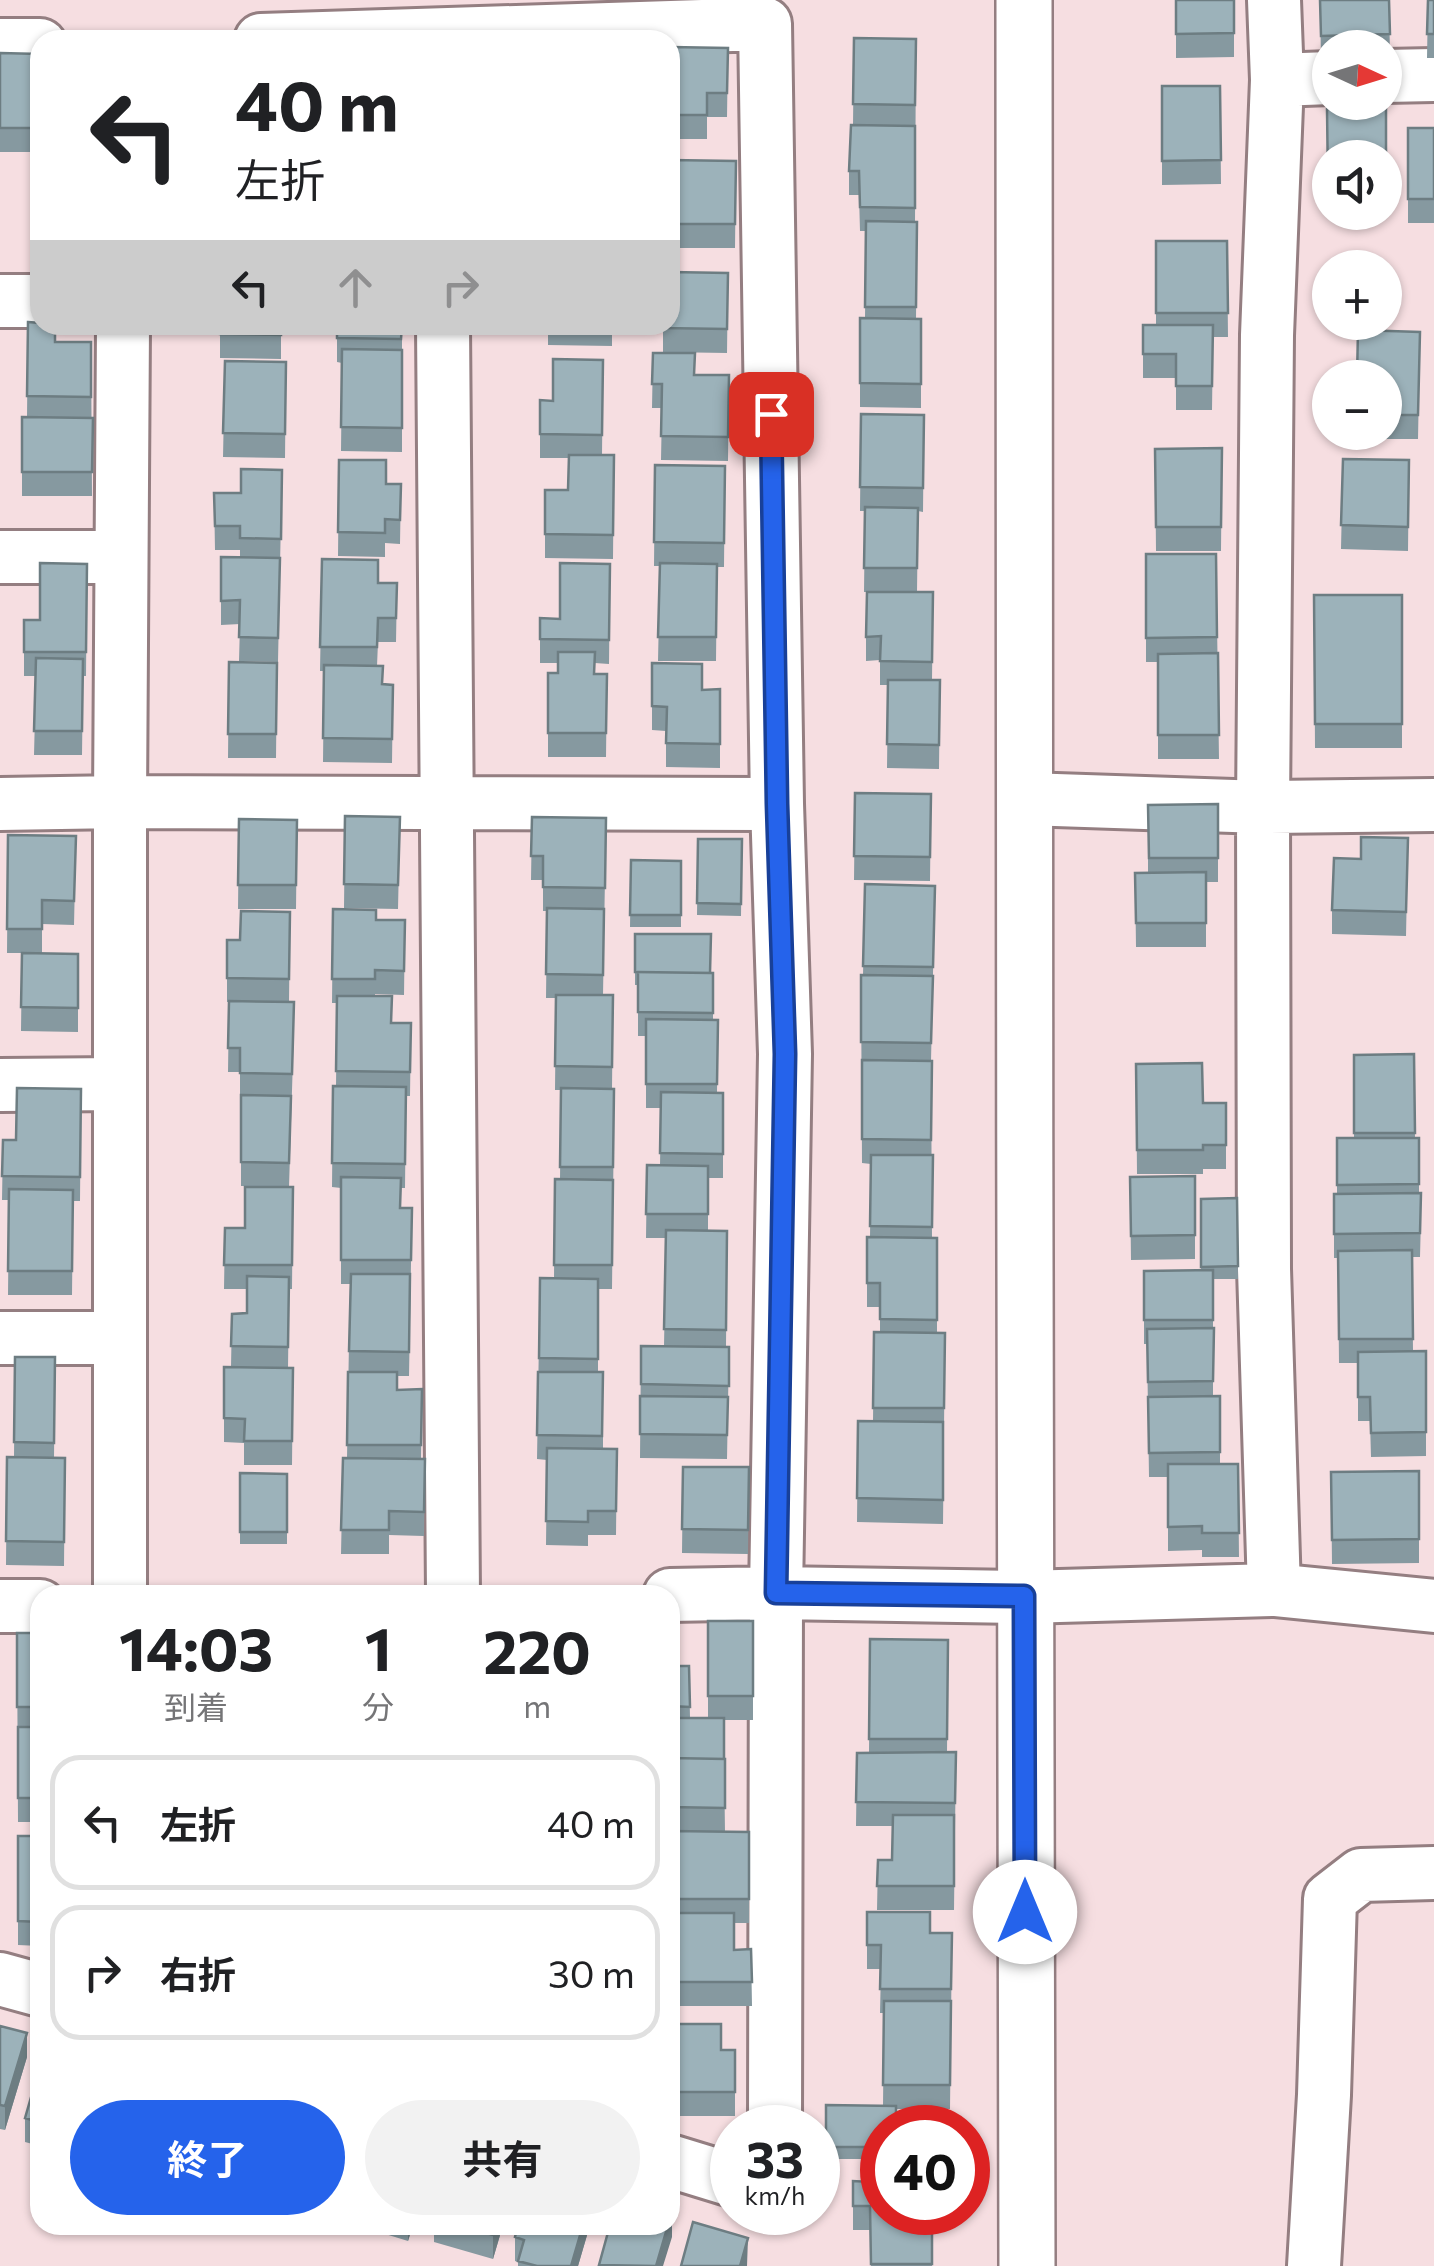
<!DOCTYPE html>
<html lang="ja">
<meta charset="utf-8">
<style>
body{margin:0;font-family:Commissioner,"Noto Sans JP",sans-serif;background:#f2f2f2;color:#202124;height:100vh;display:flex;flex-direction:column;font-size:38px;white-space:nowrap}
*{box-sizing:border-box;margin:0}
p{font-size:32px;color:#757577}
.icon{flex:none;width:55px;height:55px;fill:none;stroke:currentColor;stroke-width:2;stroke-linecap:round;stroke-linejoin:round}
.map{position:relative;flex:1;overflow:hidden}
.side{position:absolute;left:30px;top:1585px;width:650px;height:650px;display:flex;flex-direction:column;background:#fff;border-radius:30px;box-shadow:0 2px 8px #0004}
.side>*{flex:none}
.banner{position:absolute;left:30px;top:30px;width:650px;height:305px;border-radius:30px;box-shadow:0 2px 8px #0004;background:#fff;color:#202124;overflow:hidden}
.needle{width:65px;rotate:94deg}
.fabs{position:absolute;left:1312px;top:30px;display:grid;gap:20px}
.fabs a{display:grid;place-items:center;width:90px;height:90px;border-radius:50%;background:#fff;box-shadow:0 2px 8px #0004;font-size:50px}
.speed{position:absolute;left:710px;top:2105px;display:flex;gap:20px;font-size:50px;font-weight:700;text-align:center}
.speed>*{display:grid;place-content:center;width:130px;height:130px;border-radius:50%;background:#fff;box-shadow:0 2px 8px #0004;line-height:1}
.speed small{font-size:25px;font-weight:400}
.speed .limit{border:15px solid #d22;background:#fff;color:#111}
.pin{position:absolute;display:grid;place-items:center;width:85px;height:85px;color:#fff;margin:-42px;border-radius:20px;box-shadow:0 5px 15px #0006}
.me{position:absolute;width:110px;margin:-55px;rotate:0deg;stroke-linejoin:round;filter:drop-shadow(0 0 8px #0008)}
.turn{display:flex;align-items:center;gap:35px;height:210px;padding:0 40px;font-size:45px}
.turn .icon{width:130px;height:130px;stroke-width:2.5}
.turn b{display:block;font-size:70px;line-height:85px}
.lanes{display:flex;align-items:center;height:95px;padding:0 40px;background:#0003;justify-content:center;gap:50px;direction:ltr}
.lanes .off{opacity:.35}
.eta{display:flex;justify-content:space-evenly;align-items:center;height:170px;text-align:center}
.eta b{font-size:60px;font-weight:700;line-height:70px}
.cta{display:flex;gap:20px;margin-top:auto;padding:20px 40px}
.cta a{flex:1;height:115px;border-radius:60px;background:#2563eb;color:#fff;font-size:40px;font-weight:700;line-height:115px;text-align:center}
.cta a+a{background:#f2f2f2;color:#202124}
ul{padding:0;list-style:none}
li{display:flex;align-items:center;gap:30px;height:135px;margin:0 20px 15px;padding:0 20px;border:5px solid #e0e0e0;border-radius:30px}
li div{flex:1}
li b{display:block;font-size:38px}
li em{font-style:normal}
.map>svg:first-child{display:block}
</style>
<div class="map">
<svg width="1434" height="2266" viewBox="0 0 1434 2266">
<rect width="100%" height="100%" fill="#f6dee1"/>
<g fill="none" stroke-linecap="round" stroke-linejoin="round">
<g stroke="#947e81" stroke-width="58">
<path id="minor" d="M1274 0 1277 80
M261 40 765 24 777 804 785 1054 776 1593 775 2128
M0 45H40
M1385 76 1434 75
M0 301H40
M443 325 453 1595
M0 557H121
M1026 799 1263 807 1434 805
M0 804 120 802 777 804
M0 1085 119 1084
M0 1338H120
M1274 1590 1264 1269 1263 807 1267 335 1277 80 1330 78
M120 1595V802L123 325
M670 1595 776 1593 1024 1597 1274 1590 1434 1606
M0 1606H40
M0 1979 40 1990
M670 2161 732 2180
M1314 2266 1324 2095 1330 1899 1361 1875 1434 1873"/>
</g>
<g stroke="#947e81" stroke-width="60">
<path id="tertiary" d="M1024 0C1026 755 1023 1511 1027 2266"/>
</g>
<use href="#minor" stroke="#fff" stroke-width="52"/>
<use href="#tertiary" stroke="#fff" stroke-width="55"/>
</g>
<path fill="#8699a0" d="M1176 0H1234V57L1176 58Z
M1320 0H1389L1390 58 1385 59V48H1330V60H1321Z
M1428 0H1434V58H1427Z
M854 38 916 39 915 222H917L916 319H921V408L860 407V318H865L866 231H860L859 195H849V171L853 125Z
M670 47 728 48 727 117H707V139H670Z
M0 53 40 54V152H0Z
M1162 86H1220L1221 184 1162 185Z
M1327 109H1386V208H1385V158H1330V209H1328Z
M1408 128H1434V223H1408Z
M36 153H40V242H35Z
M670 160 736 161 735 248H670Z
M1156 241H1227L1228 337H1213L1212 410H1176V378H1143V325H1156Z
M728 273 727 353 663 352V325Z
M28 322 55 342H91L92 496H22V417H27Z
M220 325H281V359L220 358Z
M337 325H402V452L341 451 342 363 337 362Z
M548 325H612V346L548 345Z
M1420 332 1418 439H1356V432H1385V378Z
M653 353 695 375H729L728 461 661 460 662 408H652Z
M603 360 602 455H614L613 559 545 558V490H568L569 458H540V400L553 401Z
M225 361 286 362 285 458 223 457Z
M861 414 924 415 923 512 918 511 917 592H864L865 511H860Z
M1222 448 1221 551H1156L1155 449Z
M1343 459 1409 460 1408 551 1341 549Z
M339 460 386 484H401L400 544 385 543V557L338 556Z
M655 465 725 466 724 567H717L716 661H658L660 566H654Z
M282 470 278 662 239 661 240 624 221 625V557H240V550H215L214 493H241Z
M1146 554H1216L1219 759H1158V662H1146Z
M322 559 378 583H397L396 642H378L377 666 383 684 393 685 392 763 323 762 324 671H320Z
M87 564 86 676H83L82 755H34L36 676H24V620H40Z
M610 564 609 664 595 663V674H607L606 757H548V673H558V663H540V618L560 619Z
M933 592 932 680H940L939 769 887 768 888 685H880V660L866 661V637Z
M1314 595H1402V748H1315Z
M229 662 277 663 276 758H228Z
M652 663 702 690 720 689V768L666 767V731L652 730Z
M855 793 931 794 930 881 854 880Z
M1218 804V882H1206V947H1136L1135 873H1148V805Z
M345 816 400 817 398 909 344 908Z
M532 817 606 818 603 995H613L612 1089 614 1113 612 1289H598V1372H603V1449H617L616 1535H588V1546L546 1545 547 1460 537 1459 540 1278H554L555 1179H560L561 1090H555L556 998H546L547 911H543V880H531Z
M239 819 297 820 296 909H238Z
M8 835 76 836 74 925 42 924V953H7Z
M1408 838 1406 936 1332 934V910L1361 859Z
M698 839H742L741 916 697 915Z
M631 860 681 861V927H630Z
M865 884 935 886 931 1061 932 1238H937V1333H945L943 1524 857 1522 858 1421H873L874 1332H880V1307H867V1237H870L871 1164 862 1163 861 975H863Z
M333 909 376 920H405L404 995 375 994V996L392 1023H411L410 1096H406L405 1188H401V1208H412L409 1376H397V1390L422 1389 421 1459H425L424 1536 389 1535V1554H341L343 1458H347L350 1284H341V1188L332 1187 333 1086H336L337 1003H332Z
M290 912 289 1002 294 1026 289 1187 241 1186V1097H240V1072H228L229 1002H227V940H240Z
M635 934 710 973H713V1020H718L717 1092 723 1093V1178H708V1231H727L726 1347H729L727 1459 640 1458 641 1346H664L666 1238H646L647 1165H660L661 1108H646V1036H638V985H635Z
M22 953 78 954V1032L21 1031Z
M1414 1054 1415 1138H1419V1193L1421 1217 1420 1257H1412L1413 1351H1426V1456L1371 1457 1370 1421H1358V1363H1339L1338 1258H1334V1218L1337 1194V1138H1354V1055Z
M1136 1064 1203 1103 1226 1145V1169H1203V1174H1137Z
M81 1089 80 1201H73L72 1295H8L9 1200H2L3 1140H16Z
M1195 1176V1259L1131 1260 1130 1177Z
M293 1187 292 1289H289L288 1368H293L292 1465H244V1443L224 1442V1367H231L232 1314 247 1313V1289H224L225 1228H245Z
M1237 1198 1238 1279H1213V1396H1220V1464H1238L1239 1557H1202V1550L1168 1551V1477H1149L1147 1344H1144V1271L1201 1270V1199Z
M15 1357H55L54 1458H65L64 1566 6 1565 7 1457H14Z
M683 1467H749L748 1554 682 1553Z
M1419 1471V1563L1332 1564 1331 1472Z
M240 1473 287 1474V1544H240Z
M708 1621H753V1720H724V1759L725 1832H749V1923H734V1950L751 1949 752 2006H672L670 1666H689L690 1718H708Z
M17 1633H40V1822H18Z
M870 1639 948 1640 947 1752H956L954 1910H877L878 1860H892V1826H856L857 1753 869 1752Z
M18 1836H40V1946L18 1945Z
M867 1912 930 1933H952L950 2109H896L882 2128 932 2212V2266H871L870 2230H853V2181L871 2182V2159H826V2105L883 2106 884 2013H880L881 1969H867Z
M670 2024 721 2050H735V2116H670Z
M0 2026 27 2057 5 2130 0 2129Z
M40 2066V2146L25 2142V2118Z
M356 2225H413L408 2241Z
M434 2225H503L493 2259 434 2242Z
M590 2225 578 2266H518V2262L515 2261V2237Z"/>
<path fill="#6d7d82" d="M27 2033V2057L5 2130V2106Z
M672 2213V2237L663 2266H656L668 2225H670Z
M408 2225H413L408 2241Z
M496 2225H503L493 2259V2235Z
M583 2225H590L578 2266H571Z
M748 2238 747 2266H740Z"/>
<path fill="#9cb2ba" stroke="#6d7d82" stroke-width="2.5" d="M1176 0H1234V33L1176 34Z
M1320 0H1389L1390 34 1321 36Z
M1428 0H1434V34H1427Z
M854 38 916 39 915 105 853 104Z
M670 47 728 48 727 93H707V115H670Z
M0 53 40 54V128H0Z
M1162 86H1220L1221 160 1162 161Z
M1327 109H1386V184H1385V158H1330V185H1328Z
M851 125 915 126V208L860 207 859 171H849Z
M1408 128H1434V199H1408Z
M36 153H40V218H35Z
M670 160 736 161 735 224H670Z
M866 221 917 222 916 307H865Z
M1156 241H1227L1228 313H1156Z
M670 272 728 273 727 329 663 328V325H670Z
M860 318 921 319V384L860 383Z
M28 322 40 323V325H55V342H91V397L27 396Z
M220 325H281V335L220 334Z
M337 325H402L401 339 337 338Z
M1143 325H1213L1212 386H1176V354H1143Z
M1358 330 1420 332 1418 415H1385V378H1357Z
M342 349 402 350V428L341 427Z
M653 353H695L694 375H729L728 437 661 436 662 384H652Z
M553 359 603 360 602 435 540 434V400L553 401Z
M225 361 286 362 285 434 223 433Z
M861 414 924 415 923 488 860 487Z
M22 417 93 418 92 472H22Z
M1222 448 1221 527H1156L1155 449Z
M569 455H614L613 535 545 534V490H568Z
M1343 459 1409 460 1408 527 1341 525Z
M339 460H386V484H401L400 520 385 519V533L338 532Z
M655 465 725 466 724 543 654 542Z
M241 469 282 470 281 539 240 538V526H215L214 493H241Z
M865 507 918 508 917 568H864Z
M1146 554H1216L1217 637 1146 638Z
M221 557 280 558 278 638 239 637 240 600 221 601Z
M322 559 378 560V583H397L396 618H378L377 647H320Z
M40 563 87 564 86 652H24V620H40Z
M560 563 610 564 609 640 540 639V618L560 619Z
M660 563 717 564 716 637H658Z
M867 592H933L932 662 880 661 881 636 866 637Z
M1314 595H1402V724H1315Z
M558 652H595L594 674H607L606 733H548V673H558Z
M1218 653 1219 735H1158V654Z
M36 658 83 659 82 731H34Z
M229 662 277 663 276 734H228Z
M652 663 702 664V690L720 689V744L666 743 667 707 652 706Z
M324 665 383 666 382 684 393 685 392 739 323 738Z
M888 680H940L939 745 887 744Z
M855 793 931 794 930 857 854 856Z
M1218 804V858H1149L1148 805Z
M345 816 400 817 398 885 344 884Z
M532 817 606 818 605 888 543 887V856H531Z
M239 819 297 820 296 885H238Z
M8 835 76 836 74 901 42 900V929H7Z
M1361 837 1408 838 1406 912 1332 910 1334 858 1361 859Z
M698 839H742L741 904 697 903Z
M631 860 681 861V915H630Z
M1206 872V923H1136L1135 873Z
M865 884 935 886 933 967 863 966Z
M547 908 604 909 603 975 546 974Z
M333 909 376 910V920H405L404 971 375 970V979H332Z
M241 911 290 912 289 979 227 978V940H240Z
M635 934H711L710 973 635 972Z
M22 953 78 954V1008L21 1007Z
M638 972 713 973V1013L638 1012Z
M861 975 933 976 931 1043 861 1042Z
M556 995H613L612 1067 555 1066Z
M337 996H392L391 1023H411L410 1072 336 1071Z
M229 1001 294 1002 292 1074 240 1073V1048H228Z
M646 1019 718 1020 717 1084H646Z
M1414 1054 1415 1133H1354V1055Z
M862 1060 932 1061 931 1140 862 1139Z
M1202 1063 1203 1103H1226V1145H1203V1150H1137L1136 1064Z
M333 1086 406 1087 405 1164 332 1163Z
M17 1088 81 1089 80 1177 2 1176 3 1140H16Z
M561 1088 614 1089 613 1167H560Z
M661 1092 723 1093V1154L660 1153Z
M241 1095 291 1096 289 1163 241 1162Z
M1337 1138H1419V1184L1337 1185Z
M871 1155H933L932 1227 870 1226Z
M647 1165 708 1166V1214H646Z
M1195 1176V1235L1131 1236 1130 1177Z
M341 1177 401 1178 400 1208H412L411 1260H341Z
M555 1179 613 1180 612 1265H554Z
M245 1187H293L292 1265H224L225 1228H245Z
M9 1189 73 1190 72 1271H8Z
M1421 1193 1420 1233 1334 1234V1194Z
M1237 1198 1238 1266 1201 1267V1199Z
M666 1230 727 1231 726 1330 664 1329Z
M867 1237 937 1238V1320L880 1319V1283H867Z
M1412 1250 1413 1339H1339L1338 1251Z
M1213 1270V1320H1144V1271Z
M351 1274H410L409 1352 349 1351Z
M247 1276 289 1277 288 1347 231 1346 232 1314 247 1313Z
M540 1278 598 1279V1359L539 1358Z
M1214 1328 1213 1381 1148 1382 1147 1329Z
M874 1332 945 1333 944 1408H873Z
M641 1346 729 1347V1386L641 1384Z
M1426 1351V1432L1371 1433 1370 1397H1358V1352Z
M15 1357H55L54 1443 14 1442Z
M224 1367 293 1368 292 1441H244L245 1419 224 1418Z
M348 1372H397V1390L422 1389 421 1445H347Z
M538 1372H603L602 1436 537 1435Z
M640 1396 728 1397 727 1435 640 1434Z
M1220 1396V1452L1149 1453 1148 1397Z
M858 1421 943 1422V1500L857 1498Z
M547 1448 617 1449 616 1511H588V1522L546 1521Z
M7 1457 65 1458 64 1542 6 1541Z
M343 1458 425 1459 424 1512 389 1511V1530H341Z
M1168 1464H1238L1239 1533H1202V1526L1168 1527Z
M683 1467H749L748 1530 682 1529Z
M1419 1471V1539L1332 1540 1331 1472Z
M240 1473 287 1474V1532H240Z
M708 1621H753V1696H708Z
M17 1633H40V1707H17Z
M870 1639 948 1640 947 1739H869Z
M670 1666H689L690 1707 670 1706Z
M670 1718H724V1759L670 1758Z
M18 1727H40V1798H18Z
M956 1752 955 1803 856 1802 857 1753Z
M670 1758 725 1759V1808L670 1807Z
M893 1815H954V1886H877L878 1860H892Z
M670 1831 749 1832V1899H670Z
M18 1836H40V1922L18 1921Z
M867 1912H930V1933H952L951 1989H880L881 1945H867Z
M672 1913H734V1950L751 1949 752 1982H672Z
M884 2001H951L950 2085H883Z
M670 2024H721V2050H735V2092H670Z
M0 2026 27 2033 5 2106 0 2105Z
M40 2066V2122L25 2118Z
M826 2105 896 2106V2128H882V2142H871V2147H826Z
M871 2142H882V2212H932V2264H871L870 2206H853V2181L871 2182Z
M693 2222 748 2238 740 2266H681Z
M458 2225H496L493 2235Z
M518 2225H583L571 2266H537L518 2261 524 2240 515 2237Z
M610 2225H668L656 2266 599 2265Z"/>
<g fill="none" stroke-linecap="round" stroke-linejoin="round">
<g stroke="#184099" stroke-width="25">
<path id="route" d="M771 414 777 804 785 1054 776 1593 1024 1596 1025 1912"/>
</g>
<use href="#route" stroke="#2563eb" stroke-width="18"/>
</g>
</svg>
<div class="fabs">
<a><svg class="needle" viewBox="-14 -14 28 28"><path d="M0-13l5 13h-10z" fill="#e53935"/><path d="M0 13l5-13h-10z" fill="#757577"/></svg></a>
<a><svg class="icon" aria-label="sound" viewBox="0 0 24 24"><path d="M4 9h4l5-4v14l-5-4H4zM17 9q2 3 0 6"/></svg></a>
<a>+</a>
<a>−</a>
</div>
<div class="speed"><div>33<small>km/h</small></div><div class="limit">40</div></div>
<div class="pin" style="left:771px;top:414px;background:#d93025"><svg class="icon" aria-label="arrive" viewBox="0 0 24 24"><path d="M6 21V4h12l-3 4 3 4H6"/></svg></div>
<svg class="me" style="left:1025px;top:1912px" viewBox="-20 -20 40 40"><circle r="19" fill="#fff"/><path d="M0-13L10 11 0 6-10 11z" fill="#2563eb"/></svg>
<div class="banner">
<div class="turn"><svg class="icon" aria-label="left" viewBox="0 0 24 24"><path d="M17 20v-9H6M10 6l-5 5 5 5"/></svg><div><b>40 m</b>左折</div></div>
<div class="lanes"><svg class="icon" aria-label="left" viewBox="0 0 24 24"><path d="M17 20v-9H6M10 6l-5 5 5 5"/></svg><svg class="icon off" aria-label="ahead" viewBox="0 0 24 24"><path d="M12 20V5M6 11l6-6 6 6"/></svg><svg class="icon off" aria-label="right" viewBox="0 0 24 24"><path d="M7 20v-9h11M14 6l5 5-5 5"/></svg></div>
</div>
<section class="side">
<div class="eta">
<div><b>14:03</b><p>到着</p></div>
<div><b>1</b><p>分</p></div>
<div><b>220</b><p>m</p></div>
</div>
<ul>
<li><svg class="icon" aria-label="left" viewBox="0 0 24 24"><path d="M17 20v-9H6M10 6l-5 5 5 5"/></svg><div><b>左折</b></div><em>40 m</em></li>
<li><svg class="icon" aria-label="right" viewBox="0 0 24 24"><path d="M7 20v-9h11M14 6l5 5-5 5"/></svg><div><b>右折</b></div><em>30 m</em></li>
</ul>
<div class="cta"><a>終了</a><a>共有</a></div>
</section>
</div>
